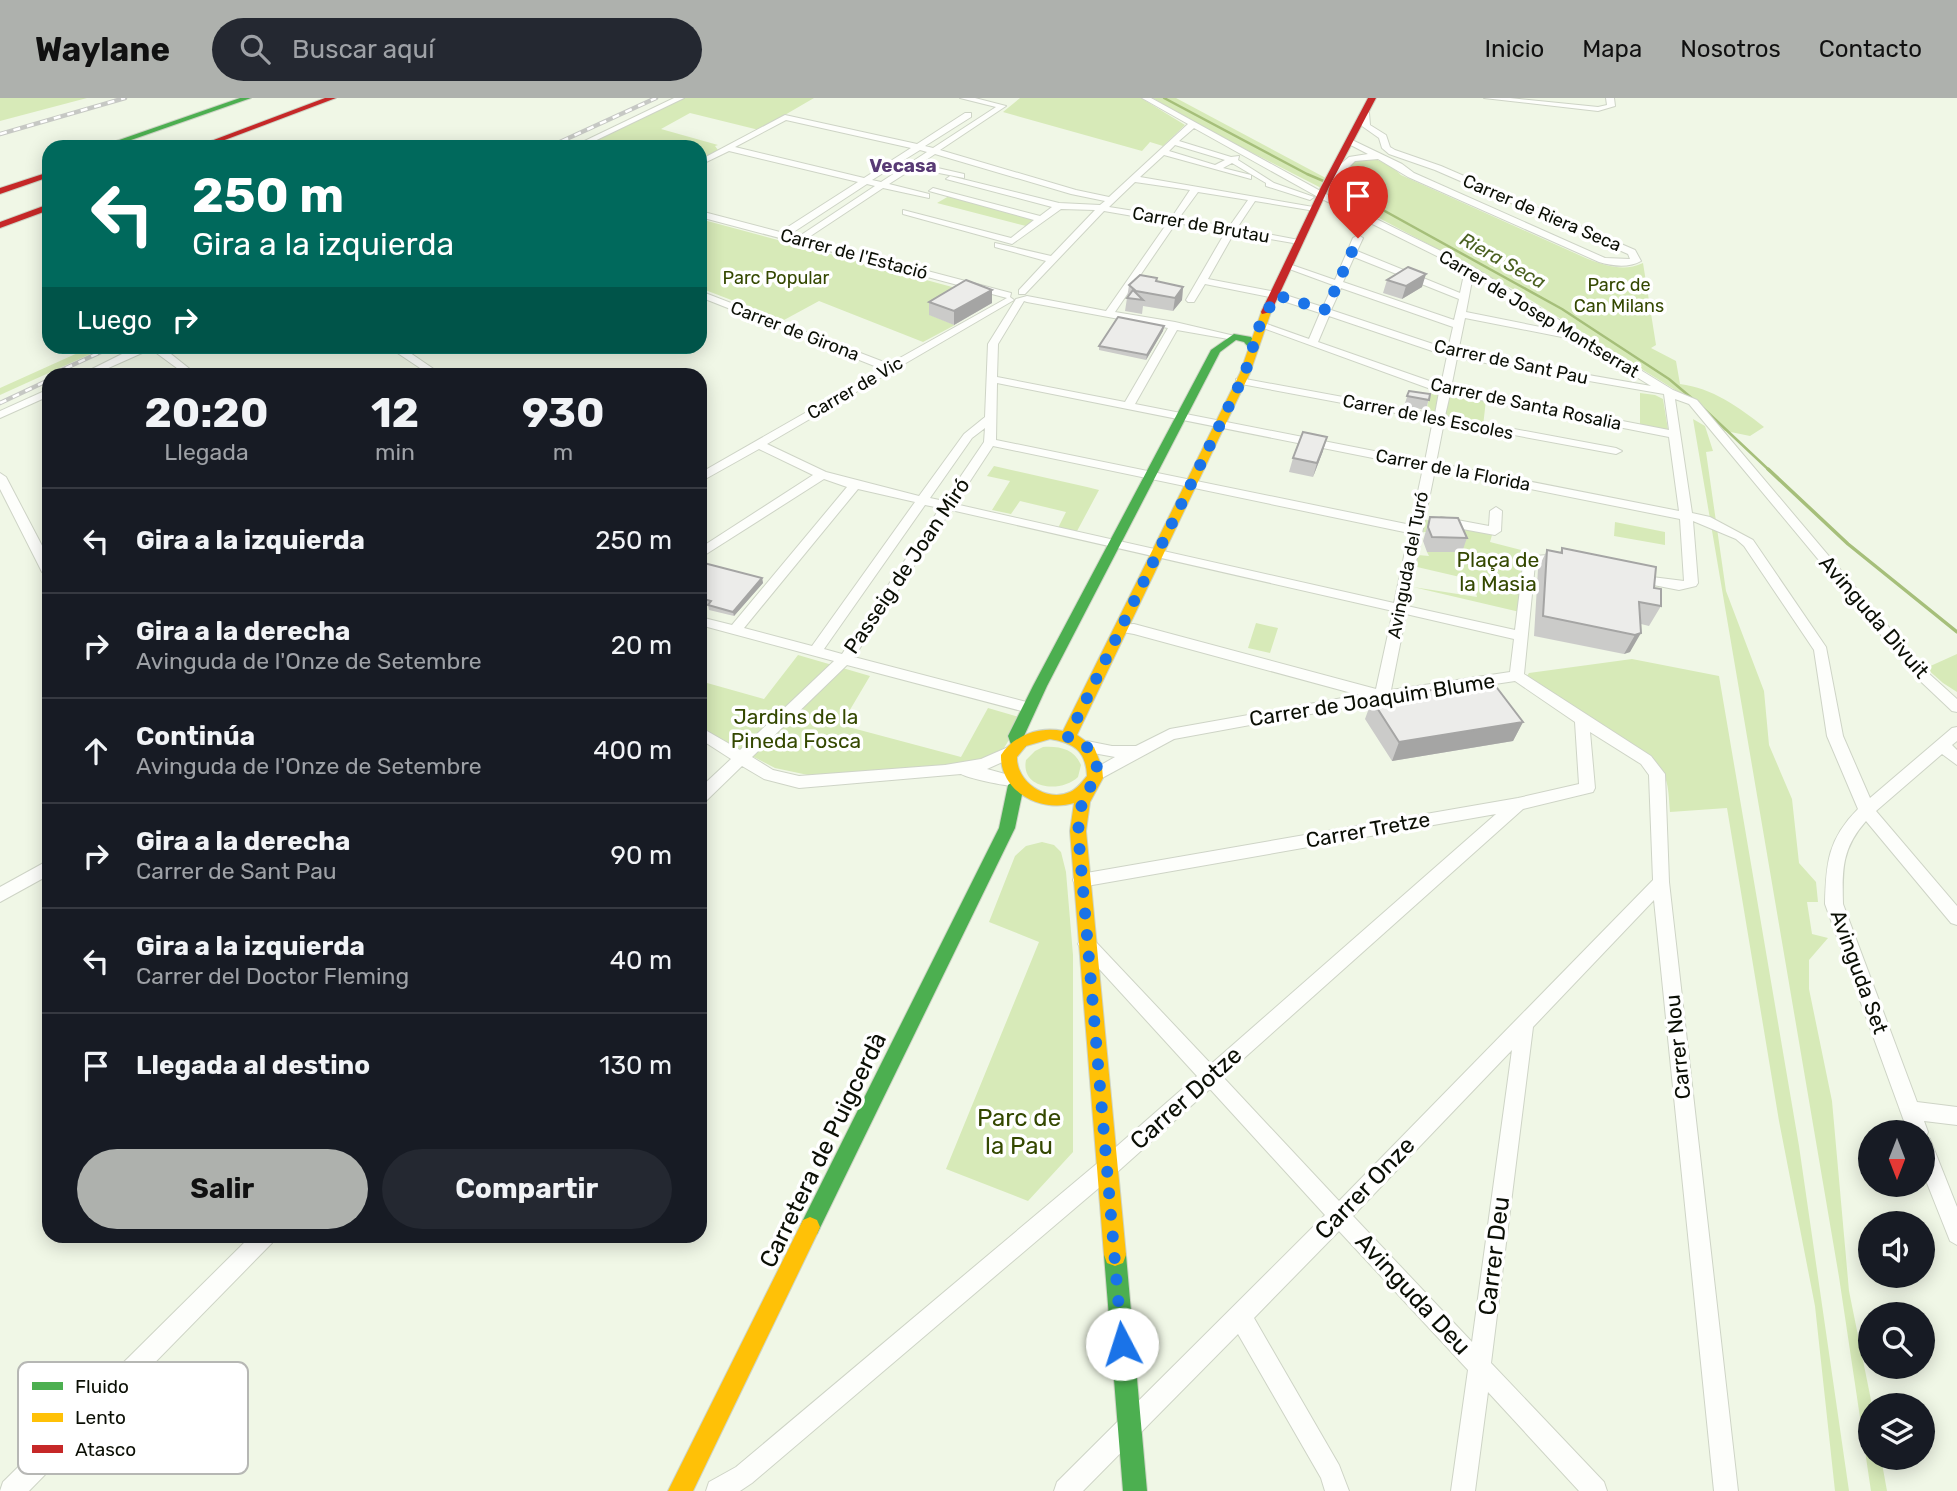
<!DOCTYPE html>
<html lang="es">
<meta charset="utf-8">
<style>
body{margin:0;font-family:Rubik,sans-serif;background:#242831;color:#f1f3f6;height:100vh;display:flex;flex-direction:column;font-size:26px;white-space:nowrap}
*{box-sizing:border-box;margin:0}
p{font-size:23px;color:#9ea1a6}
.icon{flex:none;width:38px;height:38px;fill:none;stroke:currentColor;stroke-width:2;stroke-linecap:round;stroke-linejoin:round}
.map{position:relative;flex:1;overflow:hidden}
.drawer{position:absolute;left:42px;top:270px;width:665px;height:875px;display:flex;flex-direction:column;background:#171b24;border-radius:21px;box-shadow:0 4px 18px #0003}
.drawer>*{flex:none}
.guide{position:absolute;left:42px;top:42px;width:665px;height:214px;border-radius:21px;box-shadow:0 4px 18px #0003;background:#00695c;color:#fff;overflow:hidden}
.needle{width:46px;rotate:180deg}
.buttons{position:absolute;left:1858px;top:1022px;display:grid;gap:14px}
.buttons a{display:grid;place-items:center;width:77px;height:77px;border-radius:50%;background:#171b24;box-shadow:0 4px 18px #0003;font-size:35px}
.pin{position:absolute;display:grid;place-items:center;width:60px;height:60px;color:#fff;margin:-72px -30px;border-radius:50% 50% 50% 0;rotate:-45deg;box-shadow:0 0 7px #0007}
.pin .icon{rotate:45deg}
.me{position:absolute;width:77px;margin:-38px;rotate:355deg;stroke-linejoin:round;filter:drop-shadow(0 0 5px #0008)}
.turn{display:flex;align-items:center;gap:24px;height:147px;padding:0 35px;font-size:32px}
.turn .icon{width:91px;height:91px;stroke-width:2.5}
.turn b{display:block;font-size:49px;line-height:60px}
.then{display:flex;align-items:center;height:66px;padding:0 35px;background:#0003;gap:14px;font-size:26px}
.eta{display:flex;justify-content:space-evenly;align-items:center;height:119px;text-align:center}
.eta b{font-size:42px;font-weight:700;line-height:49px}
.cta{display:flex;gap:14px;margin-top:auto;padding:14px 35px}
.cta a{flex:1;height:80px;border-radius:42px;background:#aeb1ad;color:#111;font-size:28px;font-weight:700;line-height:80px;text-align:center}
.cta a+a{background:#242831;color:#f1f3f6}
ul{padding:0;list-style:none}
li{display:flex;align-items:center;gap:21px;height:105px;padding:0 35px;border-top:2px solid #363941}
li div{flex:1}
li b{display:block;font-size:26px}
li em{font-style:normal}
header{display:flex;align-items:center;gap:42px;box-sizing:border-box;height:98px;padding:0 35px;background:#aeb1ad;color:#111}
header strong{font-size:33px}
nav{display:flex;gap:38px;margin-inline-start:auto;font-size:24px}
.search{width:490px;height:63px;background:#242831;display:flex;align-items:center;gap:18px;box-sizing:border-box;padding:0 24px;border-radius:38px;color:#9ea1a6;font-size:26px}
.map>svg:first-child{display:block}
</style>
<header>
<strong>Waylane</strong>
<div class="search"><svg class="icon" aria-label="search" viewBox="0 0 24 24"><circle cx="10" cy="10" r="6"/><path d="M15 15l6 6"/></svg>Buscar aquí</div>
<nav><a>Inicio</a><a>Mapa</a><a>Nosotros</a><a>Contacto</a></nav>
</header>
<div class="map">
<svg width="1957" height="1393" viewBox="0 0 1957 1393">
<rect width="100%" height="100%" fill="#f0f7e6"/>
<path fill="#d7eab8" d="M0 0H87L0 23Z
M684 0H814L759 32 690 15 661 31 718 47 715 48 718 52 700 62V49H582Z
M1020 0H1141L1185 27 1163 48 1150 44 1142 53 1003 14Z
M1153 0H1176L1337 86C1341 80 1344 70 1348 65 1362 50 1391 66 1401 77L1588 161C1607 168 1624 174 1643 165L1656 247 1651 250 1676 263 1680 286C1712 290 1739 309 1764 329L1750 338 1721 332 1693 303 1511 190 1345 102 1347 107 1329 98 1331 95 1194 25Z
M949 98 1040 121 1030 129 937 105Z
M700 121 967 193 930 217 955 227 923 244 819 203 784 222 700 190Z
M91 249H106L0 297V290Z
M1431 291 1486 302 1483 328 1425 318Z
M1640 295 1655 297 1663 301 1668 332 1640 327Z
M1693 321 1705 328 1713 353 1706 354 1726 493 1764 593 1769 647 1792 701 1799 765 1816 784 1818 804H1807L1812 836 1828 840 1809 862V891L1832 1003 1849 1193 1872 1307 1871 1360H1881L1887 1393H1871L1839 1179Z
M994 368 1087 389 1099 392 1076 435 1057 432 1066 414 1020 403 1011 416 992 412 1010 383 987 378Z
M1423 421 1492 437 1490 444 1525 453 1524 515 1413 489 1477 499 1473 482 1417 469 1418 457 1429 458 1427 454H1461L1453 434H1419Z
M1615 424 1665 434V447L1614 438Z
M1256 525 1278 530 1270 555 1248 550Z
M1957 556V594L1943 585 1926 570Z
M798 557 870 578 841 627 961 659 988 610 1022 620 1004 650 972 667 808 677 775 670 700 631V583L764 601Z
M1632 561 1719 578 1799 1048 1849 1393H1835L1815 1208 1779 1023 1727 710 1670 714C1668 687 1669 679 1651 658L1527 578 1529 575Z
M1043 649C1060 648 1074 651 1081 667L1078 679C1062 695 1020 692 1026 662L1035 653Z
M1042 744 1054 747 1061 754 1066 774 1073 857V1054L1028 1103 946 1071 1039 844 989 824 1015 758 1026 748Z"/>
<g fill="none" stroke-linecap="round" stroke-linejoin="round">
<path stroke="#a6bf7a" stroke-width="2.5" d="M1164 0 1307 76 1354 96 1562 211 1669 281 1694 302
M1703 310 1770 373"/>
<path stroke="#a6bf7a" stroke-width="3.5" d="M1768 371 1848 446 1957 534"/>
<g stroke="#ced4c6" stroke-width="2">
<path id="street" d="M674 0H684L582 49H572Z
M960 0H975L1006 8 940 52 1076 92 1109 99 1188 26 1142 0H1151L1324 95 1473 169 1673 292 1697 302 1926 573 1957 601V614L1952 613 1916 579 1689 306 1675 301 1692 415 1710 419 1753 442 1826 549 1843 638 1870 700 1952 630 1957 629V643L1952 647 1957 652V667L1942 656 1876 713 1957 808V827L1951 825 1866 723C1842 750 1842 771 1843 806L1917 1004 1957 1009V1027L1924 1023 1928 1034 1926 1039 1930 1041 1957 1109V1147L1950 1143 1923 1075V1034H1908L1825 806C1826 765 1828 741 1858 711L1827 638 1814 552 1744 448 1736 441 1693 423 1698 485 1696 488 1679 492 1633 483 1628 482V476L1684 483 1680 421 1435 372 1407 508 1515 532 1524 459 1547 457 1568 461V467L1535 466 1524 576 1651 658 1665 676 1669 784 1738 1393H1714L1654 802 1533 929 1491 1265 1604 1384 1607 1393H1579L1488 1294 1475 1393H1451L1468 1272 1339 1133 1254 1220 1339 1367 1349 1393H1325L1321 1380 1238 1236 1083 1393H1054L1057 1384 1325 1117 1210 991 1114 1077 752 1385 740 1393H706L709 1384 736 1369 1100 1063 1197 978 1081 851 1078 846 1081 841 1087 839 1093 841 1211 966 1496 716 1081 789 1075 787 1073 782 1075 777 1518 700 1579 686 1575 624 1515 583 1382 603 1174 641 1102 680H1092L1089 676 1092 672 1115 659 1082 653 1079 649 1082 645 1087 643 1112 648H1136L1170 631 1359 597 1134 536 1117 533 1115 530 1117 527 1134 526 1376 591 1393 513 951 412 854 559 1034 606 1036 610 1034 614 1029 615 847 567 752 659 773 672 799 678 945 667 981 661 1013 647 1018 649 1021 653 1018 657 987 671 1020 680 1022 684 1020 688C1012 690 967 680 961 676L799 690 764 681 742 668 706 703 700 705V690L731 661 700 641V629L740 652 834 563 700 527V519L732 527 847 389 824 381 700 460V450L813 377 759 351 700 384V375L882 271 700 199V193L889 266 1007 200 700 119V113L780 134 858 84 729 53 700 67V62L785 17 917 46 965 15H971V19L925 48 933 50 996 9ZM786 22 911 50 864 80 735 49ZM1194 30 1318 99 1465 172 1460 195 1357 153 1363 140 1358 137 1353 140 1335 182 1289 166 1284 169 1333 187 1323 209 1276 194 1208 181 1234 135 1299 146 1304 143 1237 130 1255 103 1315 113 1319 110 1140 79 1164 57 1251 81V77L1223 70 1232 65 1266 85V88L1310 102 1314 99 1274 85 1238 62 1239 58 1231 59 1179 43ZM1175 47 1225 62 1215 67 1169 53ZM920 52 927 54 881 84 872 82ZM935 56 1071 96 1105 103 1100 107 1059 105 950 78 946 81 1052 109 1040 118 933 90 929 93 1034 122 1011 140 903 112V116L1012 146 1061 111 1095 112 1051 158 995 145V149L1046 163 1019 192V196H1025L1104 113 1168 124 1106 213 1027 198 1016 201 988 246 985 319 964 336 919 398 826 374 767 346 1014 202 1010 199 1011 195 806 141 883 90 929 100V96L889 86 914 70 964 80V76L920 66ZM1135 84 1190 92 1172 119 1109 109ZM867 86 875 88 798 139 789 137ZM1198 94 1248 102 1229 129 1179 120ZM1176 125 1226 133 1186 202 1188 204H1194L1205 186 1274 200 1320 215 1309 241 1264 225 1255 227 1439 294 1435 316 1240 280 1236 281V285L1433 322 1425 363 1135 306 1177 232 1234 242 1239 239 1175 224 1115 214ZM1354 159 1459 201 1454 222 1343 184ZM1473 177 1565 234 1466 214ZM1341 190 1453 229 1448 251 1331 212ZM1024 203 1027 204 1168 230 1125 304 997 279 998 246ZM1329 218 1447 258 1441 287 1318 244ZM1465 220 1577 242 1651 288 1458 254ZM1457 260 1664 296 1669 332 1451 290ZM997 285 1423 370 1411 427 996 342ZM1450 296 1669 339 1679 413 1436 365 1444 324 1616 356 1622 353 1616 350 1445 318ZM985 330 984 344 944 403 930 400 972 340ZM993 348 1409 435 1394 505 955 406ZM858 391 915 404 812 548 744 530ZM925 407 940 410 842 556 824 551ZM1406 516 1514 541 1510 574 1391 592ZM1590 634 1641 666 1649 677 1653 782 1339 1103 1223 979 1523 711 1593 694 1595 690ZM1512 952 1472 1244 1353 1118Z
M1484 0H1510L1598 9 1607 7 1606 0H1614L1615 8 1598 13Z
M1365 13 1369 15 1370 27 1386 37 1390 49 1395 52 1441 68 1635 152 1641 163C1629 170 1612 168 1599 164L1408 79 1378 61 1355 63 1340 78 1327 82V78L1349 59 1368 56 1345 44 1352 42 1402 66 1414 75 1605 160 1630 161 1628 156 1435 72 1389 56 1382 50 1379 40 1362 28 1361 15Z
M138 248H161L196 276H185L151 251 95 276H82Z
M387 248H400L441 276H429Z
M49 291V298L0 320V313Z
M0 375 6 379 49 461V478L42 474 0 391Z
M1496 409 1502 413 1501 433 1495 437 1441 427 1435 423 1441 419 1489 428 1490 413Z
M49 762V777L0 804V789Z
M251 1138H276L272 1145 29 1393H0L3 1384Z"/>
</g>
<g stroke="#ced4c6" stroke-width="2">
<path id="fast" d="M240 0H251L111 49H99Z
M1234 236 1251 239 1259 249 1250 251 1244 244 1236 242 1220 254 1047 588 1024 638 1026 648 1018 654 1013 652 1008 638 1033 588 1211 252Z
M1016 681 1024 687 1015 730 817 1136 810 1139 803 1136 800 1129 803 1122 999 730 1008 687Z
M1115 1146 1123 1149 1126 1157 1147 1393H1123L1104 1157 1107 1149Z"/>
</g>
<g stroke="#ced4c6" stroke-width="2">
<path id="slow" d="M1262 212 1271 214 1250 275 1077 637 1094 649 1102 669 1103 680 1090 704 1086 733 1126 1157 1123 1165 1115 1168 1107 1165 1104 1157 1070 733 1074 705C1041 715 1000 694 1001 657 1014 637 1040 628 1063 633L1240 275ZM1050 641C1074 645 1086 653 1087 678 1082 684 1077 691 1070 694 1046 705 1016 683 1017 659L1026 648Z
M810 1119 817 1122 820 1129 817 1136 693 1393H668L803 1122Z"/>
</g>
<g stroke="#ced4c6" stroke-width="2">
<path id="jam" d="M325 0H336L206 49H195Z
M1368 0H1376L1329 89 1271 214 1262 216 1261 214 1321 89Z
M49 74V79L0 96V90Z
M49 106V112L0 130V124Z"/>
</g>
<use href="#street" fill="#fdfefb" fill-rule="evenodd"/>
<use href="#fast" fill="#4caf50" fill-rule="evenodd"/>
<use href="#slow" fill="#ffc107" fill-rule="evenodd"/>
<use href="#jam" fill="#c62828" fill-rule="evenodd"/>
<g stroke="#c6c8c4" stroke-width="4.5">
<path id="rail" d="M0 36 125 0
M549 49 656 0
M53 276 114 248
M0 305 49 282"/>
</g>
<use href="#rail" stroke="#fff" stroke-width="2.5" stroke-dasharray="7" stroke-linecap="butt"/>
</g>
<path fill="#cbcbc9" d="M1157 180V183L1183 189 1182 202 1173 213 1143 208 1142 216 1125 213 1129 187Z
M1387 182 1422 189 1402 201 1383 195Z
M929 204 992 205 954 227 929 217Z
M1164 228 1163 233 1146 262 1099 252V248Z
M1409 293 1430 296 1426 312 1404 308Z
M1323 353 1313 379 1289 374 1293 360Z
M1430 419 1467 440 1462 454H1427L1423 443Z
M1562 450 1654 490 1661 508 1649 528 1641 526 1630 554 1624 556 1534 538 1538 471 1547 452 1560 454Z
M700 464 762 480 763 485 734 518 709 512 708 507 700 505Z
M1372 602 1523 624 1513 643 1392 663 1365 621Z"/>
<path fill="#a5a5a4" d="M1426 176 1422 189 1402 201 1406 188Z
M1183 189 1182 202 1173 213 1175 200Z
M992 192V205L954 227V213Z
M1164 228 1163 233 1146 262 1147 257Z
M1327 339 1323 353 1313 379 1317 365Z
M762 480 763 485 734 518 733 514Z
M1641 535 1630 554 1624 556 1635 537Z
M1523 624 1513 643 1392 663 1399 644Z"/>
<path fill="#ececea" stroke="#a5a5a4" stroke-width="2" d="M1408 169 1426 176 1406 188 1387 182Z
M1140 177 1157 180 1156 183 1183 189 1175 200 1136 193 1129 187Z
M966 182 992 192 954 213 929 204Z
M1133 192 1143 202 1127 200Z
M1118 219 1164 228 1147 257 1099 248Z
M1409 293 1430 296 1429 302 1407 298Z
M1303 334 1327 339 1317 365 1293 360Z
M1430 419 1458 420 1467 440 1432 439 1428 429Z
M1562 450 1656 469 1654 490 1661 491V508L1639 504 1641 535 1635 537 1543 518 1547 452 1562 455Z
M700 464 762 480 733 514 708 507 711 503 700 500Z
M1491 582 1523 624 1399 644 1372 602Z"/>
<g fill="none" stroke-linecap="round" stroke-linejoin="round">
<path stroke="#1a73e8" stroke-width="12" stroke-dasharray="0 21.6" d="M1122 1246 1078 733 1082 704 1095 680 1097 669 1087 649 1068 639 1245 275 1259 229 1276 197 1326 212 1358 140"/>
</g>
<g text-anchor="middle" stroke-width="7" stroke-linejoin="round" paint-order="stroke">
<g font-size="18" fill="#0b0f05" stroke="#fff">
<text transform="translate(1542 115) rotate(23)" y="6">Carrer de Riera Seca</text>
<text transform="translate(1201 127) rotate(10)" y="6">Carrer de Brutau</text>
<text transform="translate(854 156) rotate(15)" y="6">Carrer de l'Estació</text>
<text transform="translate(1539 216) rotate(31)" y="6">Carrer de Josep Montserrat</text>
<text transform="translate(795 233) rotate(21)" y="6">Carrer de Girona</text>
<text transform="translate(1511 264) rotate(12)" y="6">Carrer de Sant Pau</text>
<text transform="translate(855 290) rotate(-30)" y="6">Carrer de Vic</text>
<text transform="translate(1526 306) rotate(12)" y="6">Carrer de Santa Rosalia</text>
<text transform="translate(1428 319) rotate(11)" y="6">Carrer de les Escoles</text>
<text transform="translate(1453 372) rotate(11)" y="6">Carrer de la Florida</text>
<text transform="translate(1408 467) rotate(-79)" y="6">Avinguda del Turó</text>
</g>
<g font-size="18" fill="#344801" stroke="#fff">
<text x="776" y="186">Parc Popular</text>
<text x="1619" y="193">Parc de<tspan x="1619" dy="21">Can Milans</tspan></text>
</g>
<g font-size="19" font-weight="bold" fill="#583a75" stroke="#fff">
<text x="903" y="74">Vecasa</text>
</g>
<g font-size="19" font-style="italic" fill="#4a6020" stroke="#fff">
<text transform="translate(1503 162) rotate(29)" y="7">Riera Seca</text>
</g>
<g font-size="21" fill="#344801" stroke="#fff">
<text x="1498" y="469">Plaça de<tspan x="1498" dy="24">la Masia</tspan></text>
<text x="796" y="626">Jardins de la<tspan x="796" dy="24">Pineda Fosca</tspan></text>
</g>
<g font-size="21" fill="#0b0f05" stroke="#fff">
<text transform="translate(907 468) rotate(-56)" y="7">Passeig de Joan Miró</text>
<text transform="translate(1874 519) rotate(49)" y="7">Avinguda Divuit</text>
<text transform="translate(1372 602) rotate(-9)" y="7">Carrer de Joaquim Blume</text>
<text transform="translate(1368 732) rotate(-10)" y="7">Carrer Tretze</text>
<text transform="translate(1859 874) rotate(70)" y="7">Avinguda Set</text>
<text transform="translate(1678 949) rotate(-96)" y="7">Carrer Nou</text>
</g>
<g font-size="24" fill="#0b0f05" stroke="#fff">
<text transform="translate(1186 1000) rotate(-42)" y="8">Carrer Dotze</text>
<text transform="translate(823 1052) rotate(-64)" y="8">Carretera de Puigcerdà</text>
<text transform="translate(1365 1090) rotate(-46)" y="8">Carrer Onze</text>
<text transform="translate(1494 1158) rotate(-83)" y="8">Carrer Deu</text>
<text transform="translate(1413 1196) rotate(47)" y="8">Avinguda Deu</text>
</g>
<g font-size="24" fill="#344801" stroke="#fff">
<text x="1019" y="1028">Parc de<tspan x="1019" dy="28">la Pau</tspan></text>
</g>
</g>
<rect x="18" y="1264" width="230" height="112" rx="10" fill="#fff" stroke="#b6b7b4" stroke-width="2"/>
<rect x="32" y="1284" width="31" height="8" fill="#4caf50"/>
<rect x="32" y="1315" width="31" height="9" fill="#ffc107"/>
<rect x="32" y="1347" width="31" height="8" fill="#c62828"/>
<g font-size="19" fill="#0b0f05">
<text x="75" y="1295">Fluido</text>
<text x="75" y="1326">Lento</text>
<text x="75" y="1358">Atasco</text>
</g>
</svg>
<div class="buttons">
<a><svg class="needle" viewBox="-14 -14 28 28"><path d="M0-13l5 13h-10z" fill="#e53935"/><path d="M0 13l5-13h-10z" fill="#9ea1a6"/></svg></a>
<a><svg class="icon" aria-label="sound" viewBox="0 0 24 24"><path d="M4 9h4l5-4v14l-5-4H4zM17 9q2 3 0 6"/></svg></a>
<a><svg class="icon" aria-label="search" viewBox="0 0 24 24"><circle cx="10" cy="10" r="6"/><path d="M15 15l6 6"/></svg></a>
<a><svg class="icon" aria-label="layers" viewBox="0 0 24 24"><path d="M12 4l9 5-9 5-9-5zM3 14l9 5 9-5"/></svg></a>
</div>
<div class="pin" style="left:1358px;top:140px;background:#d93025"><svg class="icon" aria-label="arrive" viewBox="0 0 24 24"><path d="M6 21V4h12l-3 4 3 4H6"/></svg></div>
<svg class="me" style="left:1122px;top:1246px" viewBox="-20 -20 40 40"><circle r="19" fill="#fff"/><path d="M0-13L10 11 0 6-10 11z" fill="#1a73e8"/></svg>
<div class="guide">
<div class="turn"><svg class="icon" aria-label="left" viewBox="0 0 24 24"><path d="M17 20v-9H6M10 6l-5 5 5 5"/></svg><div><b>250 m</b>Gira a la izquierda</div></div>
<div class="then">Luego<svg class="icon" aria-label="right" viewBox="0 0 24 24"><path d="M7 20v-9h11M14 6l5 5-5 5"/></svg></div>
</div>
<section class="drawer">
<div class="eta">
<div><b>20:20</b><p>Llegada</p></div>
<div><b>12</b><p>min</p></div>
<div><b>930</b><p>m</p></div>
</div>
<ul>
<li><svg class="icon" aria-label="left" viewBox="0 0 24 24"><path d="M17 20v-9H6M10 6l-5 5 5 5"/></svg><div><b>Gira a la izquierda</b></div><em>250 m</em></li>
<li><svg class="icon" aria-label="right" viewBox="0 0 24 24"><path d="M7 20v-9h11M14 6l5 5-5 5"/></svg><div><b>Gira a la derecha</b><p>Avinguda de l'Onze de Setembre</p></div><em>20 m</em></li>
<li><svg class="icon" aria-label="ahead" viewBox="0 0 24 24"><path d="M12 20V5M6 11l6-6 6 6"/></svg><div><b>Continúa</b><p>Avinguda de l'Onze de Setembre</p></div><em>400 m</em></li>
<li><svg class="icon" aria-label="right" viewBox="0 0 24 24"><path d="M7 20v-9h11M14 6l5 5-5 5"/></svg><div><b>Gira a la derecha</b><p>Carrer de Sant Pau</p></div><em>90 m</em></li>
<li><svg class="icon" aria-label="left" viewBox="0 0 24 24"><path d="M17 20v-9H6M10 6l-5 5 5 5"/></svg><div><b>Gira a la izquierda</b><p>Carrer del Doctor Fleming</p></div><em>40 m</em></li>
<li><svg class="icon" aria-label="arrive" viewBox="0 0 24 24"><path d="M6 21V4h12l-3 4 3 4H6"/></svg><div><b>Llegada al destino</b></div><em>130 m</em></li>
</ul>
<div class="cta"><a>Salir</a><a>Compartir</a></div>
</section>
</div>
